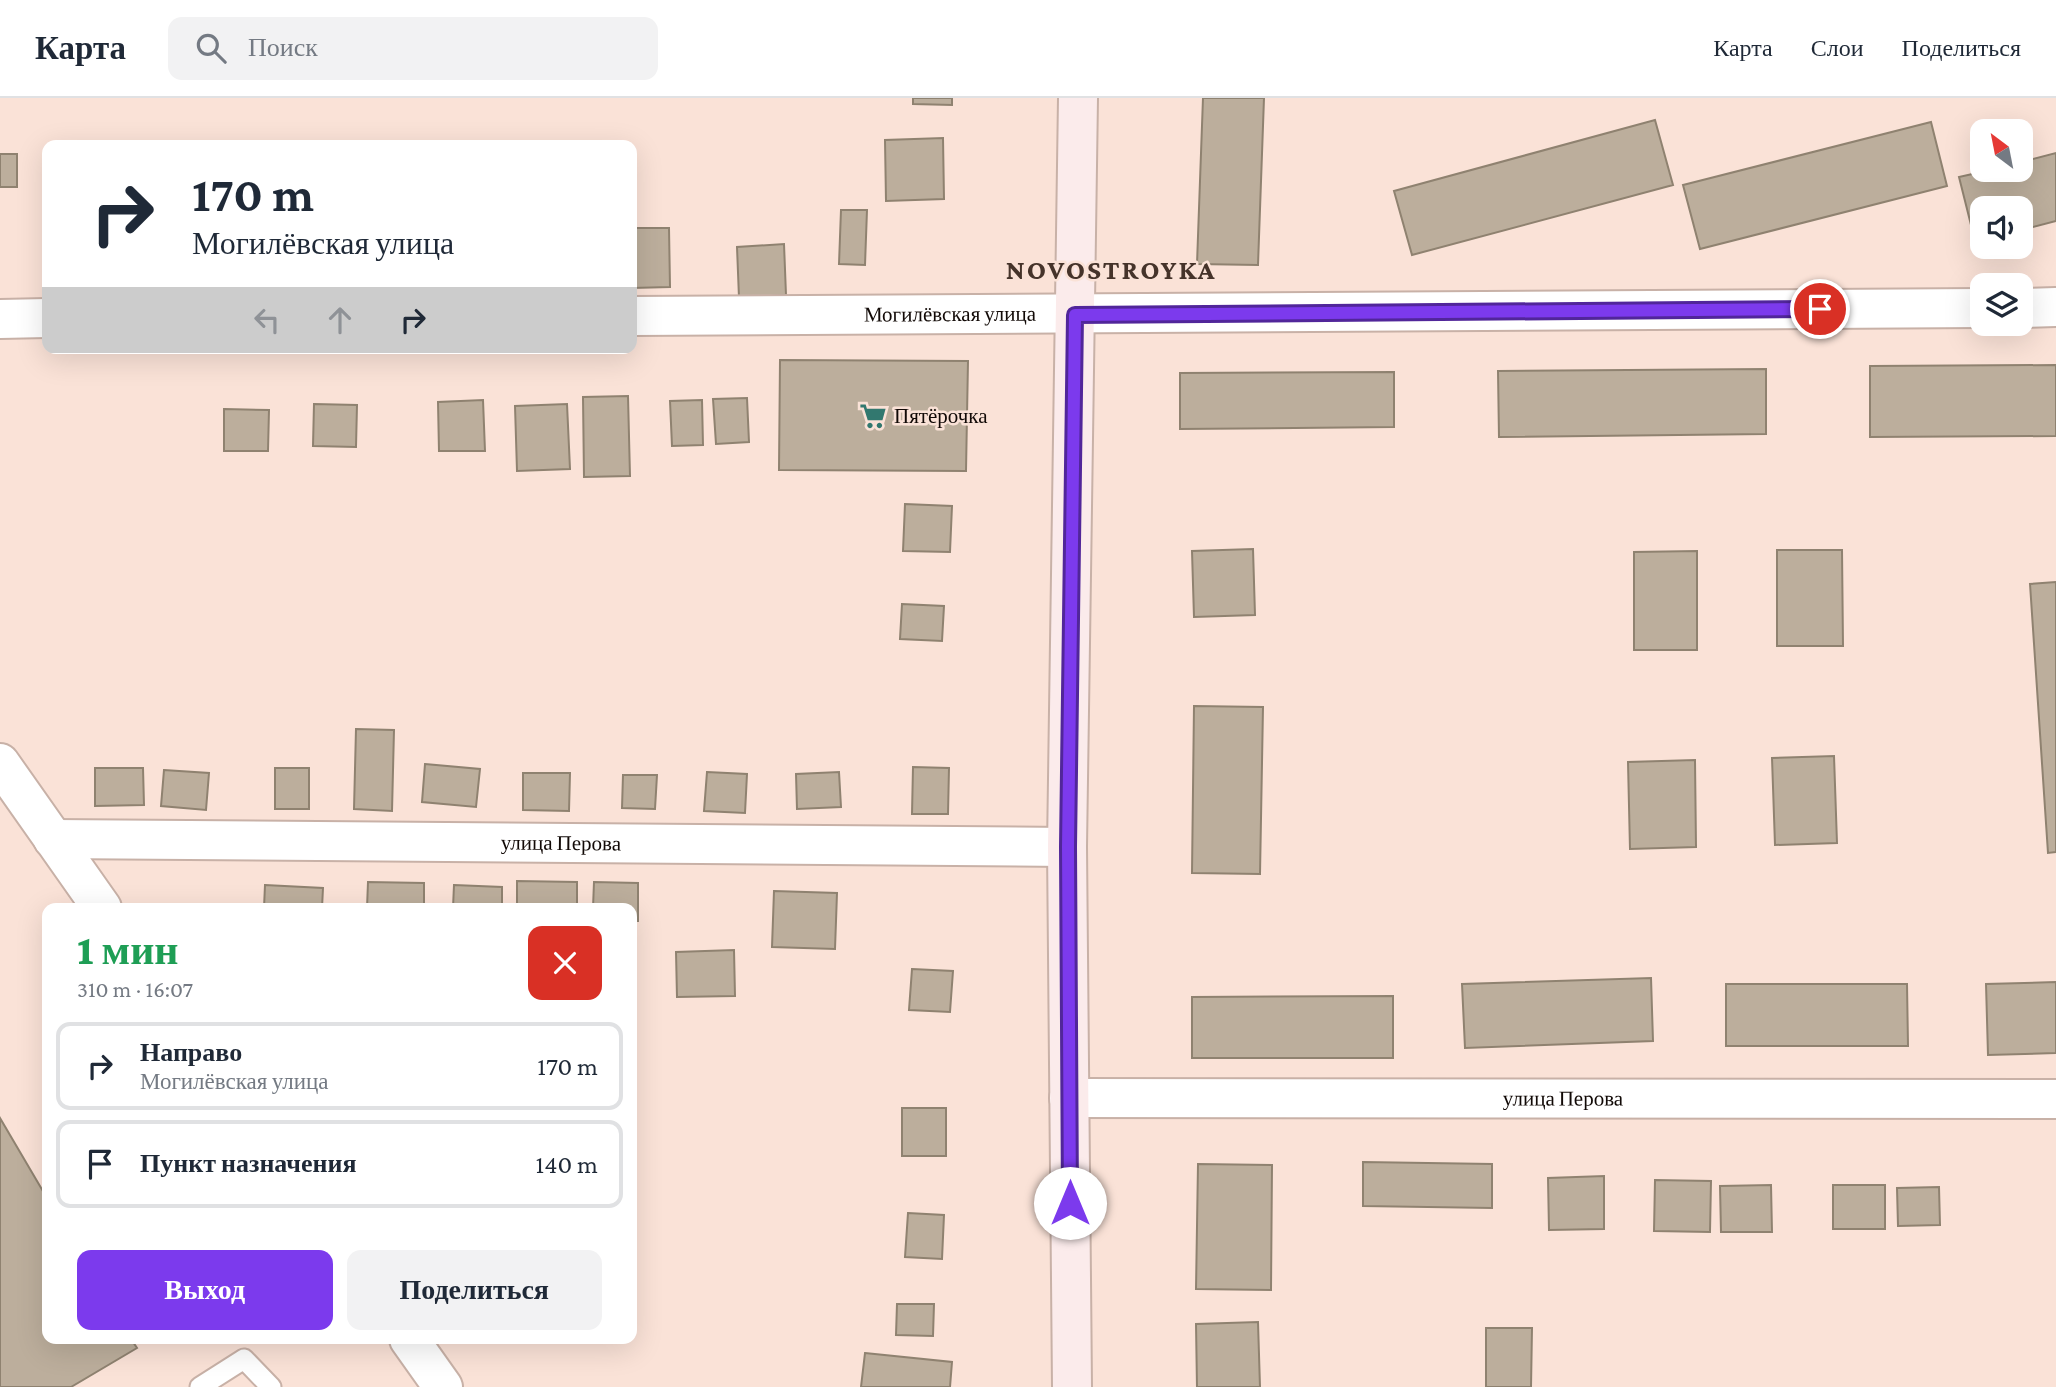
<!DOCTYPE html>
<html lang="ru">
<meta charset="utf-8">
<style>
body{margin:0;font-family:"Crimson Pro",serif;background:#f2f2f3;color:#1f2937;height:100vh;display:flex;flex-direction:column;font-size:26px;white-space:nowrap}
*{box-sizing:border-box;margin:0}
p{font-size:23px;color:#747a83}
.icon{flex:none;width:38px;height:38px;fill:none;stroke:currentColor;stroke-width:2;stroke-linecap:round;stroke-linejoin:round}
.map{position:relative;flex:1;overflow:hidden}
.sheet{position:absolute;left:42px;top:805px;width:595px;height:441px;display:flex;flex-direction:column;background:#fff;border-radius:14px;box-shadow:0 7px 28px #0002}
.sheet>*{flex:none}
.banner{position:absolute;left:42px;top:42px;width:595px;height:214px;border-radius:14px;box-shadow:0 7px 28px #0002;background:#fff;color:#1f2937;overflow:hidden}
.needle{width:46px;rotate:328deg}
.fabs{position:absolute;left:1970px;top:21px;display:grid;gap:14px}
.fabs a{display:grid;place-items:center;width:63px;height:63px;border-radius:14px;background:#fff;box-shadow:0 7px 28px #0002;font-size:35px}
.pin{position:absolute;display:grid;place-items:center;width:60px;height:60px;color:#fff;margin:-30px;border:4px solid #fff;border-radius:50%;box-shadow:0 2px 7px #0007}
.me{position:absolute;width:77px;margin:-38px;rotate:0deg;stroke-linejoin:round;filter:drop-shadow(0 0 5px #0008)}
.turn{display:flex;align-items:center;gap:24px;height:147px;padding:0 35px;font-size:32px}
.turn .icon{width:91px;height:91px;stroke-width:2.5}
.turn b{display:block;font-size:49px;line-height:60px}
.lanes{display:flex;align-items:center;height:66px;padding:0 35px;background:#0003;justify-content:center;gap:35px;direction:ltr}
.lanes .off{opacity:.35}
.round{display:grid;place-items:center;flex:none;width:74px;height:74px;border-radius:14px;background:#f2f2f3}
.summary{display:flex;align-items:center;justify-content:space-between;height:119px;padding:0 35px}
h1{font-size:42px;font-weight:800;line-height:52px;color:#1e9e55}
.button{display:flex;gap:14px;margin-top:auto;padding:14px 35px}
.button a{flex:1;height:80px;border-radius:14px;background:#7c3aed;color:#fff;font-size:28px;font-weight:800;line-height:80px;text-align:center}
.button a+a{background:#f2f2f3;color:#1f2937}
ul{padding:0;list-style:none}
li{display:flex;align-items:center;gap:21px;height:88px;margin:0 14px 10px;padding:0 21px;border:4px solid #e0e1e3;border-radius:14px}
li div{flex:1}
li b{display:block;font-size:26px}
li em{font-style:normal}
header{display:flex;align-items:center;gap:42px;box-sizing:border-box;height:98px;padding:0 35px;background:#fff;border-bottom:2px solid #e0e1e3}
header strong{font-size:33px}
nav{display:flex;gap:38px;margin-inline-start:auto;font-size:24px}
.search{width:490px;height:63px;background:#f2f2f3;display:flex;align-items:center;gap:18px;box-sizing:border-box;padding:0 24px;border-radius:14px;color:#747a83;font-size:26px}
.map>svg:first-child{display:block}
</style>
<header>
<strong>Карта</strong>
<div class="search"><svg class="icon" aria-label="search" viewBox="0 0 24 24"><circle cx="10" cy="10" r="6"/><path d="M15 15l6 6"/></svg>Поиск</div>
<nav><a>Карта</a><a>Слои</a><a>Поделиться</a></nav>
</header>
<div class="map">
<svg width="2056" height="1289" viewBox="0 0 2056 1289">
<rect width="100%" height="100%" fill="#fae2d7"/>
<path fill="#bcae9c" stroke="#8f8270" stroke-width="2" d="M913 0H952V7L913 6Z
M1203 0H1264L1258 167 1197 166Z
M1655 22 1673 87 1412 157 1394 93Z
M1931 24 1947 88 1700 151 1683 87Z
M943 40 944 101 886 103 885 42Z
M2056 55V123L2021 132V110H1983V142L1975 143 1959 79 1990 72H2021V64Z
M0 56H17V89H0Z
M841 112H867L865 167 839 166Z
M632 130H669L670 189 632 190Z
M784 146 786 197 739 200 737 149Z
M780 262 968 263 966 373 779 372Z
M2056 267V338L1870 339V268Z
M1766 271V336L1499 339 1498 273Z
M1394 274V329L1180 331V275Z
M628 298 630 378 584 379 583 299Z
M747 300 749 344 716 346 713 301Z
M483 302 485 353H439L438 304Z
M702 302 703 347 672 348 670 303Z
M314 306 357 307 356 349 313 348Z
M567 306 570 371 517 373 515 308Z
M224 311 269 312 268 353H224Z
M905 406 952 408 950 454 903 453Z
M1253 451 1255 517 1194 519 1192 453Z
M1777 452H1842L1843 548H1777Z
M1697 453V552H1634V454Z
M2056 484V754L2048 755 2030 486Z
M902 506 944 508 942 543 900 541Z
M1194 608 1263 609 1260 776 1192 775Z
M356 631 394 632 392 713 354 711Z
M1834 658 1837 745 1775 747 1772 660Z
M1695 662 1696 749 1630 751 1628 664Z
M425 666 480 671 476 709 422 704Z
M913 669 949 670 948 716H912Z
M95 670H143L144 707 95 708Z
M275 670H309V711H275Z
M164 672 209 675 206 712 161 708Z
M707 674 747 676 745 715 704 713Z
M839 674 841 709 797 711 796 676Z
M523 675H570L569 713 523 712Z
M623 677H657L655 711 622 710Z
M517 783 577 784V810H517Z
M368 784 424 785V810H367Z
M594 784 638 785V823H632V810H593Z
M265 787 323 790 322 810H264Z
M454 787 502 789V810H453Z
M774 793 837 795 835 851 772 849Z
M734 852 735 898 677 899 676 854Z
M912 871 953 873 950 914 909 912Z
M1651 880 1653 943 1465 950 1462 886Z
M2056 884V955L1988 957 1986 886Z
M1726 886H1907L1908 948H1726Z
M1393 898V960H1192V899Z
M902 1010H946V1058H902Z
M0 1020 47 1100V1241H131L137 1250 71 1289H0Z
M1363 1064 1492 1066V1110L1363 1108Z
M1198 1066 1272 1067 1271 1192 1196 1191Z
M1604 1078V1131L1549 1132 1548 1080Z
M1655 1082 1711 1083 1710 1134 1654 1133Z
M1771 1087 1772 1134H1721L1720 1088Z
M1833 1087H1885V1131H1833Z
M1939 1089 1940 1127 1898 1128 1897 1090Z
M908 1115 944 1117 942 1161 905 1159Z
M897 1206H934L933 1238 896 1237Z
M1258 1224 1260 1289H1197L1196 1226Z
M1486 1230H1532L1531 1289H1486Z
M865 1255 952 1264 950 1289H861Z"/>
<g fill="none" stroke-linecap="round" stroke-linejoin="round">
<g stroke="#c8b1a7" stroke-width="23">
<path id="lane" d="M200 1289 244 1261 271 1289"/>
</g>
<g stroke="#c8b1a7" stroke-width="42">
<g id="street">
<path d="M2021 210 2056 209"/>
<path id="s1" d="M632 218 1983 210"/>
<path d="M0 221 47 220"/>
<path d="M0 665 102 810"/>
<path id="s2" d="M53 741 1067 749"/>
<path id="s3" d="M1069 1000 2056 1001"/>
<path d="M409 1241 443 1289"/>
</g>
</g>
<g stroke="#c8b1a7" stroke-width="42">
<path id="secondary" d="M1072 1289 1067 749 1078 0"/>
</g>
<use href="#lane" stroke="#fff" stroke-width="19"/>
<use href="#street" stroke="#fff" stroke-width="38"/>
<use href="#secondary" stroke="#fbebeb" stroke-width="38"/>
</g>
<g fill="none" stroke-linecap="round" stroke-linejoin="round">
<g stroke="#51269a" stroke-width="18">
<path id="route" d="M1070 1105 1068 749 1075 217 1820 211"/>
</g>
<use href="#route" stroke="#7c3aed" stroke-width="12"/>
</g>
<defs>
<g id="supermarket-bare" transform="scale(2.1)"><path d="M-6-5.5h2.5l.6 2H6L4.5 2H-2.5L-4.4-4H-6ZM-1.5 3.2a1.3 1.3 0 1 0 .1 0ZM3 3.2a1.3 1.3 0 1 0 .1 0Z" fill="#32786f" stroke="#fae2d7" stroke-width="2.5" paint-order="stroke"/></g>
</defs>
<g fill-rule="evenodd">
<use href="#supermarket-bare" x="873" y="318"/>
</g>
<g text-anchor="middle" stroke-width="5" stroke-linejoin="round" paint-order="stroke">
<g font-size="21" fill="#110906" stroke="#fae2d7">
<text dy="7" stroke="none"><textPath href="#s1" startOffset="318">Могилёвская улица</textPath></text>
<text dy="7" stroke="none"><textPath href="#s2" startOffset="508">улица Перова</textPath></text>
<text dy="7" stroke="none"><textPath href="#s3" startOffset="494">улица Перова</textPath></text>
</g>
<g font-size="21" fill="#110906" stroke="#fae2d7" text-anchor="start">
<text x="894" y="325">Пятёрочка</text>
</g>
<g font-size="28" font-weight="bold" letter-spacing="2" fill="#45332a" stroke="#fae2d7">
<text x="1111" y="181">NOVOSTROYKA</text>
</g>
</g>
</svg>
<div class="fabs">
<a><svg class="needle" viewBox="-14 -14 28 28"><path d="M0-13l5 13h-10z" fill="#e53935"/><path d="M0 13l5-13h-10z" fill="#747a83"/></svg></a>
<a><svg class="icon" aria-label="sound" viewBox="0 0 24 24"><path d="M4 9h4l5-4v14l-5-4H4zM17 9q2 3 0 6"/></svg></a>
<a><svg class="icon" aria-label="layers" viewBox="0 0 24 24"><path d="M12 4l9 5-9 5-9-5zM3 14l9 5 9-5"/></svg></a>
</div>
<div class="pin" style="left:1820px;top:211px;background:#d93025"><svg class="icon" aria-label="arrive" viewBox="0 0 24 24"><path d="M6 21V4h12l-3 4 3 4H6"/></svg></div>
<svg class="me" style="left:1070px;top:1105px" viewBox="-20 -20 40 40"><circle r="19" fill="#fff"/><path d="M0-13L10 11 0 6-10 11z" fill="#7c3aed"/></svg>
<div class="banner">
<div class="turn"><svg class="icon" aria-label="right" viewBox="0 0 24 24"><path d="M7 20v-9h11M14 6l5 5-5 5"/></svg><div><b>170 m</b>Могилёвская улица</div></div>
<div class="lanes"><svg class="icon off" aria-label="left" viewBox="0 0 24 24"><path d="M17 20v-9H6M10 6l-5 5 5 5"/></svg><svg class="icon off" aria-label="ahead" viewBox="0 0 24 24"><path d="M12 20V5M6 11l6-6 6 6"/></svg><svg class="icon" aria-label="right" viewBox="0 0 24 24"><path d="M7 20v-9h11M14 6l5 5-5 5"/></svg></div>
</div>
<section class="sheet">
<div class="summary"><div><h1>1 мин</h1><p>310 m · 16:07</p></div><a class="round" style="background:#d93025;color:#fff"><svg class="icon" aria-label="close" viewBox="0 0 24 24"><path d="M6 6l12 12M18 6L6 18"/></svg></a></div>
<ul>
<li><svg class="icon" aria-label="right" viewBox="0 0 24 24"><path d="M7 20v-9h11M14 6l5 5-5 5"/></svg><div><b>Направо</b><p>Могилёвская улица</p></div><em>170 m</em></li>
<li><svg class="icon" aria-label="arrive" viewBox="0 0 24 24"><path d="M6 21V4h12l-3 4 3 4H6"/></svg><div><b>Пункт назначения</b></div><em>140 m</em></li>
</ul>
<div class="button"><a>Выход</a><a>Поделиться</a></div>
</section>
</div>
